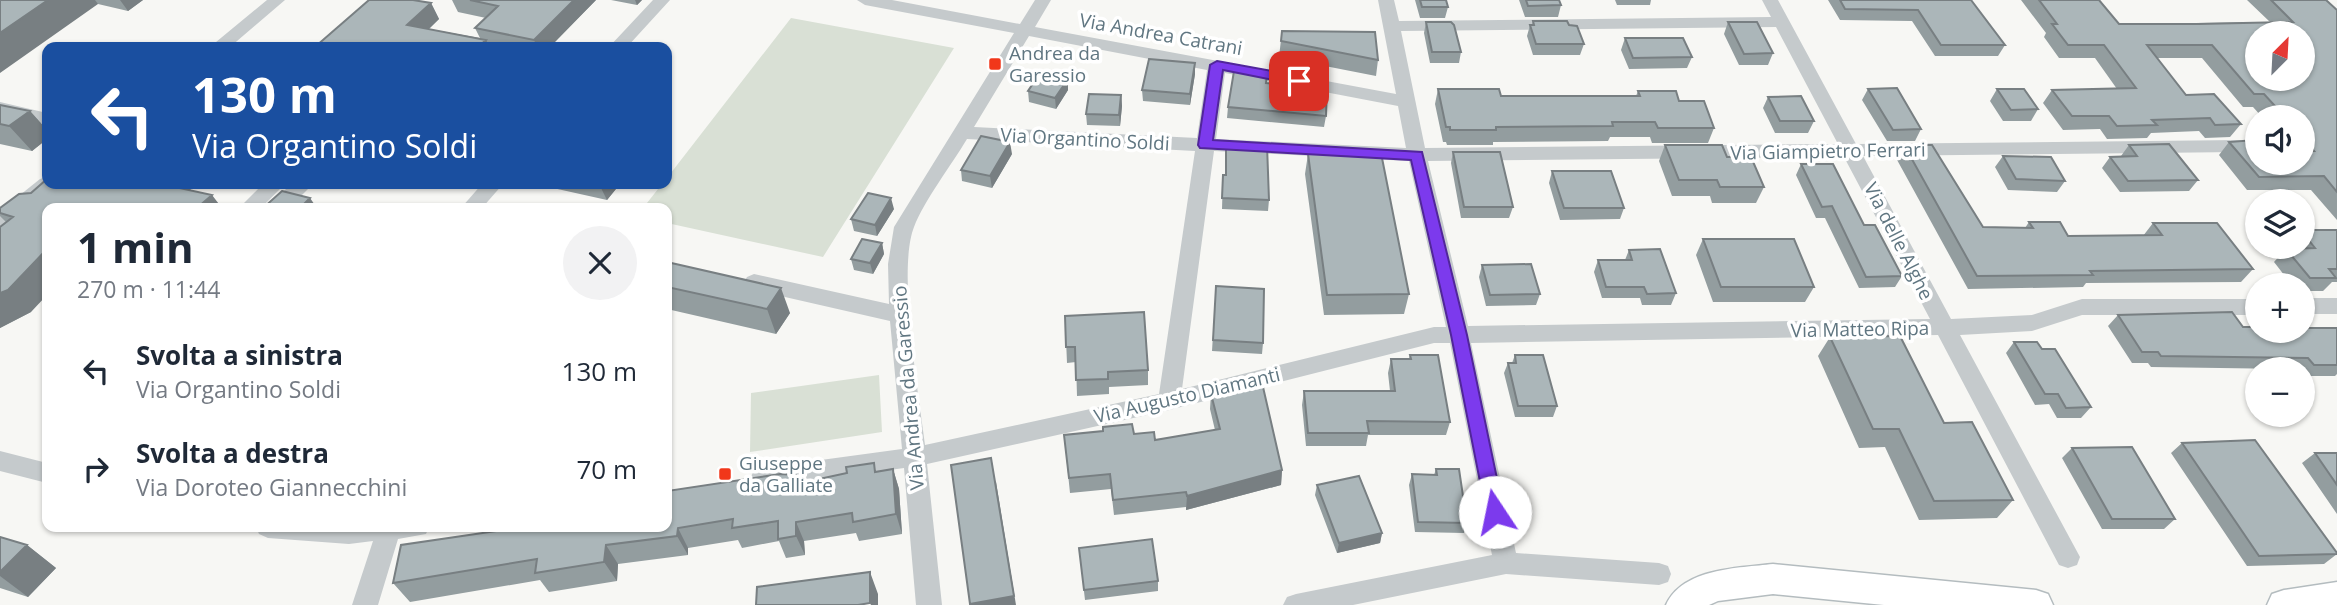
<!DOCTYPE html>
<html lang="it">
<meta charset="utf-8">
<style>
body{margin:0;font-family:"Open Sans",sans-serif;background:#f2f2f3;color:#1f2937;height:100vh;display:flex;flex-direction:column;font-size:26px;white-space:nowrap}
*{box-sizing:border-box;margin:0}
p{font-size:23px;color:#747a83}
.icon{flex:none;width:38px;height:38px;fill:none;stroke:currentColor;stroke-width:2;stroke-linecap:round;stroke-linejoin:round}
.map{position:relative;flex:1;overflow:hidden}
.panel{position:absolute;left:42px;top:203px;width:630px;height:329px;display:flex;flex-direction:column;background:#fff;border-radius:14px;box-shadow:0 2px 5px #0004}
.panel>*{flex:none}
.guide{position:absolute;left:42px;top:42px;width:630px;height:147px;border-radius:14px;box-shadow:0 2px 5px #0004;background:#1a4fa0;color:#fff;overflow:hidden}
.needle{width:46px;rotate:24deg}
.fabs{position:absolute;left:2245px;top:21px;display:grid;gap:14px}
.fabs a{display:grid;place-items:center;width:70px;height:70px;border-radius:50%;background:#fff;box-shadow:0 2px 5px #0004;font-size:35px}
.pin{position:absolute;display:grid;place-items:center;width:60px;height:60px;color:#fff;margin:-30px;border-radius:14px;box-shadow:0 4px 10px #0006}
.me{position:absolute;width:77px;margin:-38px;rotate:349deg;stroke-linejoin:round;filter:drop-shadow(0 0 5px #0008)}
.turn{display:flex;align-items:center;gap:24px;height:147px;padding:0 35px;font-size:32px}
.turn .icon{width:91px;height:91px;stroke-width:2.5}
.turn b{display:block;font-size:49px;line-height:60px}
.round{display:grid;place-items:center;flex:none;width:74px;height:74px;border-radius:37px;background:#f2f2f3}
.summary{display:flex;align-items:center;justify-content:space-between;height:119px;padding:0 35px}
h1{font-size:42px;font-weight:700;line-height:52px}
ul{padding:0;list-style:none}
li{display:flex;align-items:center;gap:21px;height:98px;padding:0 35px}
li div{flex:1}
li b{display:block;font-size:26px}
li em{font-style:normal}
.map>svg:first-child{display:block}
</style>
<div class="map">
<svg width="2337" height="605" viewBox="0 0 2337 605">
<rect width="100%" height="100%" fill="#f7f7f4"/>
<path fill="#d9e0d5" d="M791 18 954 48 823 257 667 223V208H643L662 184H667V178Z
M879 375 882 432 750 452 751 393Z"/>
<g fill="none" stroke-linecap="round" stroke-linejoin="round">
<g stroke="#b4bcbf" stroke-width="3">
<path id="secondary" d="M1773 564 2036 590 2048 594 2053 605H1884L1773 594 1718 601 1709 605H1666C1683 568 1738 568 1773 564Z
M2337 582V605H2267L2272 594 2284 590Z"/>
</g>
<path fill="#c5cacc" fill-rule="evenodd" d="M267 0H285L230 47H210Z
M653 0H670L627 47H609Z
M857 0H892L1020 24 1035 0H1051L1035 27 1396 94 1378 0H1394L1399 21 1771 17 1762 0H1778L1856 144 2240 140 2247 142 2249 146 2247 150 2240 152 1863 156 1951 319 2032 315 2082 299H2258V315H2082L2032 331 1960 335 2080 557 2077 565 2068 568 2059 565 1938 335 1471 343 1516 553 1659 563 1668 566 1671 574 1668 582 1659 585 1506 574 1353 605H1283L1287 597 1296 594 1492 555 1450 343H1434L1169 410 927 464 942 605H916L904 468 762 488 754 485 750 478 754 471 762 468 902 449 890 321 754 290 747 287 744 282 747 277 754 274 889 304 888 264 894 227 1014 33 865 5ZM1776 27 1838 144 1425 148 1401 31ZM1029 36 1207 70 1197 138 974 127ZM1225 73 1398 106 1406 148 1216 139ZM967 139 1195 151 1159 394 925 445C919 395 897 270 914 227 924 201 952 164 967 139ZM1214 151 1409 161 1446 327H1434L1182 389ZM1844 157 1930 319 1468 326 1428 161Z
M0 102 47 113V125L0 114Z
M47 177V184H57L54 189 7 227 0 229V211L40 179Z
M263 184H285L261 208H239Z
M291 184H313L289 208H267Z
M482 184H503L482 208H461Z
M2303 298H2337V314H2303Z
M0 451 47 463V483L0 471Z
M256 527H429L426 534 398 539 378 605H352L373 541 349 544 268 538 259 534Z"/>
<use href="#secondary" fill="#fff" fill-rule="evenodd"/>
</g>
<path fill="#939d9f" d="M0 0H143L128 11 98 4Z
M452 0H596L550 47H497L489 46 490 47H317L316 46 431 3 439 19 429 29 480 38 475 28 486 18 458 12Z
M611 0H642L637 5Z
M1415 0H1446L1448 7 1445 18H1420Z
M1519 0H1559L1561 5 1558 17H1525Z
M1615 0H1651L1650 5H1617Z
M1828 0H1971L2005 45 1998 56H1935L1912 21 1840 20Z
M2021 0H2099L2119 24 2270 22 2247 0H2326L2337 10V220L2311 190H2247L2219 155 2229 142 2258 163H2303V117H2262L2253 107H2243L2202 58H2157L2186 95 2241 124 2230 137 2205 138 2199 131 2151 133 2147 138 2107 139 2100 129 2063 130 2043 103 2052 90 2117 89 2095 58H2059L2044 37 2046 33Z
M1533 21 1569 25 1584 44 1580 55H1533L1527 36 1530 25H1532Z
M1426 22 1461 52 1459 63H1430L1424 33Z
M1728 22 1773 53 1768 65H1739L1724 34Z
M1282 31 1378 60 1376 76 1279 57Z
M1625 38 1692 57 1687 68 1629 69 1621 50Z
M1195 63V74L1190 105 1143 101 1142 90Z
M1267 74V83L1326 116 1324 127 1227 118 1228 107Z
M1068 79V90L1056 109 1029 102 1028 91Z
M1438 89 1501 96H1636L1638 91 1679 101 1714 128 1708 143H1652L1650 137H1610L1608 141 1493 142V145H1447L1446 142H1443L1435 104Z
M1868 89 1921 129 1915 141H1887L1862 100Z
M1997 89 2038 109 2031 121H2003L1990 101Z
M1121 95 1122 106 1120 126 1087 125 1086 114Z
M1768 97 1814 121 1808 133H1775L1763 108Z
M0 105 30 111 47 130V139L32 151 0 144Z
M1665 145 1727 157 1764 187 1756 203H1712L1710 196H1672L1659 161Z
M1904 145 1983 227 2025 228 2029 222 2068 236H2143L2153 223 2253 269 2241 282 2086 283 2083 287 1968 289 1896 158Z
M2129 145 2198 180 2189 191 2120 192 2102 168 2110 157 2121 156Z
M1453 152 1513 207 1509 218H1461L1451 163Z
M1012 154 992 188 962 181 961 170Z
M1308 154 1409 294 1404 314 1324 315 1305 174Z
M2003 156 2065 181 2057 192 2008 190 1995 167Z
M1801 164 1864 225 1902 276 1895 287 1859 288 1825 218H1816L1796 175Z
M1552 171 1624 208 1620 219 1560 220 1549 183Z
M1223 175 1269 200 1268 211 1222 209Z
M47 184H196L190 190 47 208 31 312 0 328V227L6 222 0 216V208Z
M535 184H620L607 200Z
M894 209 877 236 854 231 851 219Z
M2303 230H2337V282H2332L2323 291H2303V285H2292L2274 262 2286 249H2292L2291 247H2303Z
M1703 239 1814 287 1805 302H1713L1696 255Z
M882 243 884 254 873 274 854 270 851 259Z
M1629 250 1676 293 1671 305H1642L1640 298H1602L1594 272 1598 260H1625Z
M667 262 790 313 776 334 667 309Z
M1482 265 1540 294 1536 305 1486 306 1479 277Z
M1216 286 1263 343 1262 354 1212 351Z
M2118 315 2243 327 2337 328V374L2335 376H2303V369H2296L2151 367 2148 363H2132L2108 326Z
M1065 316 1148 370V385L1109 387V394L1077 396 1076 362 1067 363Z
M1830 337 1944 423 2013 500 1997 518 1919 520 1885 447 1859 448 1818 356Z
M2014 342 2042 349 2091 407 2081 418H2057L2049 404 2035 405 2006 353Z
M1410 355 1450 422 1446 435H1368L1366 446H1306L1302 405 1304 391H1390L1388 373 1391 359H1409Z
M1515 355 1557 406 1553 417H1515L1504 373 1508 363H1512Z
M1211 394 1282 470 1281 485 1186 510V507L1114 515 1111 489 1070 493 1064 435 1103 431 1134 434 1155 440 1215 430 1210 409Z
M2182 443 2337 554 2324 564 2247 566 2171 453Z
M2072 448 2175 519 2164 529H2102L2062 458Z
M2315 453H2337V514L2302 463Z
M893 469 899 489 902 534 859 541 856 533 804 541 805 555 786 558 779 541 742 548 738 540 688 548V555L618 564 617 581 549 592 540 580 410 602 393 583 667 527 796 475 800 483Z
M1436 469 1467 523 1464 533 1415 532 1409 485 1412 474 1434 475Z
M1317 485 1382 533 1380 543 1337 553 1315 495Z
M0 537 27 545 56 568 28 597 0 588Z
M1079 548 1158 581V591L1085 600Z"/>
<path fill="#787f82" d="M48 0H95L98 4 0 73V33Z
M120 0H143L128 11Z
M574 0H596L550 47H537L534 40Z
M635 0H642L637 5Z
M431 3 439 19 416 41 407 25Z
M486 40 490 47H478Z
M1195 63V74L1190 105V94Z
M1068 79V90L1056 109 1055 98Z
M1121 95 1122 106 1120 126 1119 115Z
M30 111 47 130V139L32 151 9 126Z
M1010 142 1012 154 992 188 990 176Z
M155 184H196L173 205Z
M599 184H620L607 200Z
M212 195 222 208H197Z
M310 198 317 208H300Z
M891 198 894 209 877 236 875 225Z
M882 243 884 254 873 274 870 263Z
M47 249V295L31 312 0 328V293Z
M781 288 790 313 776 334 767 309Z
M893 469 899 489 902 534 896 514Z
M1282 470 1281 485 1186 510 1187 496Z
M996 482 1016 605H970V604Z
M796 522 804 541 805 555 796 536Z
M678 528 688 548V555L677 536Z
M1382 533 1380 543 1337 553 1339 543Z
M27 545 56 568 28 597 0 576V572Z
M606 545 618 564 617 581 604 562Z
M870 572 878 594V605H871L870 603Z"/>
<path fill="#abb6b9" stroke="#787f82" stroke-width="2" fill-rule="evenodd" d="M0 0H48L0 33Z
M369 0H413L431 3 407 25 486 40 478 47H365L359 46 358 47H323L316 46Z
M470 0H574L534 40 475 28 498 6Z
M1420 0H1446L1448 7H1422Z
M1526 0H1559L1561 5 1528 6Z
M1840 0H1971L2005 45H1941L1918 10 1845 9Z
M2039 0H2099L2119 24H2198L2293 22 2271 0H2326L2337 10V192L2324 176 2259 177 2229 142 2255 140 2258 143V163H2303V151H2314L2303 138V117H2285L2264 94H2254L2212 45H2147L2186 95 2214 94 2241 124 2215 125 2210 118 2152 120 2157 125 2117 126 2109 116H2072L2052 90 2136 88 2104 45H2068L2052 24H2057ZM2258 33H2303V79H2258Z
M1533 21H1567L1569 25 1577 26 1584 44H1536L1530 25H1534Z
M1426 22H1451L1454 25 1461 52H1432Z
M1728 22H1757L1773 53 1744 54Z
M1282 31 1375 32 1378 60 1281 41Z
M1625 38H1683L1692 57 1633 58Z
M1149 59 1195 63 1190 94 1142 90Z
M1234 71 1267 74 1266 83 1327 88 1326 116 1228 107Z
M1041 72 1068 79 1055 98 1028 91Z
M1897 88 1921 129 1893 130 1868 89Z
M1438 89H1499L1501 96H1640L1638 91H1676L1679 101H1704L1714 128H1658L1655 122H1612L1613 126 1496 127V130H1450V127H1446Z
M1997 89H2024L2038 109 2011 110Z
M1089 94 1121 95 1119 115 1086 114Z
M1801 96 1814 121H1780L1768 97Z
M0 105 30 111 9 126 0 124Z
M981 136 1010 142 990 176 961 170Z
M1226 144 1267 145 1269 200 1222 198 1223 175H1226Z
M2169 144 2198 180 2128 181 2110 157 2137 156 2129 145Z
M1665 145H1722L1727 157H1751L1764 187H1720L1717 180H1679Z
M1904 145H1932L1983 227 2033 228 2029 222H2060L2068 236 2162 235 2153 223H2217L2253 269 2090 271 2093 275 1977 276Z
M1453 152H1500L1513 207H1464Z
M1381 153 1409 294 1327 295 1308 154Z
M2003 156 2051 157 2065 181 2016 179Z
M1801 164H1833L1864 225H1875L1902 276 1866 277 1832 206 1822 207Z
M1552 171H1611L1624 208H1564Z
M47 179V184H161L212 195 197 208H47V249L8 290 0 293V227L13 217 0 213V208L19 194 31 193Z
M282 191 310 198 300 208H263Z
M868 193 891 198 875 225 851 219Z
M2303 230H2337V269H2329L2336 278H2310L2286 249 2315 248 2303 233Z
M862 239 882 243 870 263 851 259Z
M1703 239H1794L1814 287H1721Z
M1660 249 1676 293 1647 294 1644 287H1606L1598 260H1632L1629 250Z
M667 262 781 288 767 309 667 287Z
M1531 264 1540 294 1490 295 1482 265Z
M1216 286 1264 289 1263 343 1213 340Z
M1144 312 1148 370 1108 372V379L1076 380 1075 347H1066L1065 316Z
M2232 312 2243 327H2258V331H2303V328H2337V365H2314L2308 358 2161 356 2158 352H2142L2118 315Z
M1900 336 1944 423 1972 422 2013 500 1934 501 1899 429H1873L1830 337Z
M2014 342H2037L2042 349H2055L2091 407 2066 408 2058 394H2045Z
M1410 355H1438L1450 422 1367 421 1369 433H1308L1304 391H1395L1391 359H1411Z
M1515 355H1543L1557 406H1518L1508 363H1516Z
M1263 387 1282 470 1187 496 1186 492 1113 500 1110 474 1069 478 1064 435 1103 431V427L1132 424 1134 434 1154 432 1155 440 1220 429 1211 394Z
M2255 440 2337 553V554L2259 556 2182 443Z
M2132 447 2175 519H2112L2072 448Z
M2315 453H2337V485Z
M991 458 1014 596 970 604 951 465Z
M874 463 875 472 893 469 896 514 853 522 852 513 796 522V536L778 539V521L732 528 733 519 678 528 677 536 606 545 604 562 535 573 537 559 393 583 401 545 524 527H667V491L780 474 796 475V484L847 473 846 467Z
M1436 469H1459L1467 523 1418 522 1412 474 1437 475Z
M1359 476 1382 533 1339 543 1317 485Z
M0 537 27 545 0 572Z
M1152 539 1158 581 1084 590 1079 548Z
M870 572V603L858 605H756L757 587Z"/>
<path fill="#7c3aed" stroke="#51269a" stroke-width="2" d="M1217 61 1299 76 1306 81 1299 85 1223 70 1213 140 1422 152 1467 335 1504 512 1502 518 1495 520 1489 518 1486 512 1451 335 1411 160 1200 148 1198 145 1210 65Z"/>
<g fill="#f1371a" stroke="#fff" stroke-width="2.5">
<rect x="988" y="57" width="14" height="14" rx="3.5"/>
<rect x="718" y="467" width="14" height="14" rx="3.5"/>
</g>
<g text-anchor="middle" stroke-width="7" stroke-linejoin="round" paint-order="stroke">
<g font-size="19" fill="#607681" stroke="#fff">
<text transform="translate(1161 34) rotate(10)" y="7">Via Andrea Catrani</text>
<text transform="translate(1085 139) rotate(3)" y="7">Via Organtino Soldi</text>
<text transform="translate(1828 151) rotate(-1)" y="7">Via Giampietro Ferrari</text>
<text transform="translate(1899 241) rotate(63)" y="7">Via delle Alghe</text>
<text transform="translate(1860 329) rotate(-1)" y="7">Via Matteo Ripa</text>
<text transform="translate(908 388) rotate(-95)" y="7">Via Andrea da Garessio</text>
<text transform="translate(1187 395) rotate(-13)" y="7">Via Augusto Diamanti</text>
</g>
<g font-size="19" fill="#607681" stroke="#fff" text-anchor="start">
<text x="1009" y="60">Andrea da<tspan x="1009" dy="22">Garessio</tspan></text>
<text x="739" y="470">Giuseppe<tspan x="739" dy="22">da Galliate</tspan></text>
</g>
</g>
</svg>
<div class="fabs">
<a><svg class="needle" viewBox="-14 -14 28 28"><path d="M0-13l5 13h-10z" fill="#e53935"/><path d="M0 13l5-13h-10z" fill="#747a83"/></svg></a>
<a><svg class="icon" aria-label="sound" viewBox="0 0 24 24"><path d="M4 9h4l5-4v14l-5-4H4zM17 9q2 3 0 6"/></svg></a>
<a><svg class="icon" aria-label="layers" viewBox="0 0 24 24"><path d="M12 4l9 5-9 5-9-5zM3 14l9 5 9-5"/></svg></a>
<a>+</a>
<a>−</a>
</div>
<div class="pin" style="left:1299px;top:81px;background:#d93025"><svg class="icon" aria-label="arrive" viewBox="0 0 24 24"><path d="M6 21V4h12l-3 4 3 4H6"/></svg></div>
<svg class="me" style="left:1495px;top:512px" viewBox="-20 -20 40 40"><circle r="19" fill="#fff"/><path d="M0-13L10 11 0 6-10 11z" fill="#7c3aed"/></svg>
<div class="guide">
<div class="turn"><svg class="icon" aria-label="left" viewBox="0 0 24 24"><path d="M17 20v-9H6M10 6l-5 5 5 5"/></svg><div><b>130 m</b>Via Organtino Soldi</div></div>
</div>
<section class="panel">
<div class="summary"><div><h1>1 min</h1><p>270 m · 11:44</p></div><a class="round"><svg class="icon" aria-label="close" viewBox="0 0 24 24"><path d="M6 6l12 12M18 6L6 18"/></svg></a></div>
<ul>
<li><svg class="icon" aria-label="left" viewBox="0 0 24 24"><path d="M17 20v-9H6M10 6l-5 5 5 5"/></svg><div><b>Svolta a sinistra</b><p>Via Organtino Soldi</p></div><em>130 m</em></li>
<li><svg class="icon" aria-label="right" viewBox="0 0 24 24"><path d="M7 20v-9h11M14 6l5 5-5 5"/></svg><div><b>Svolta a destra</b><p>Via Doroteo Giannecchini</p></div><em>70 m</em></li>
</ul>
</section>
</div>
